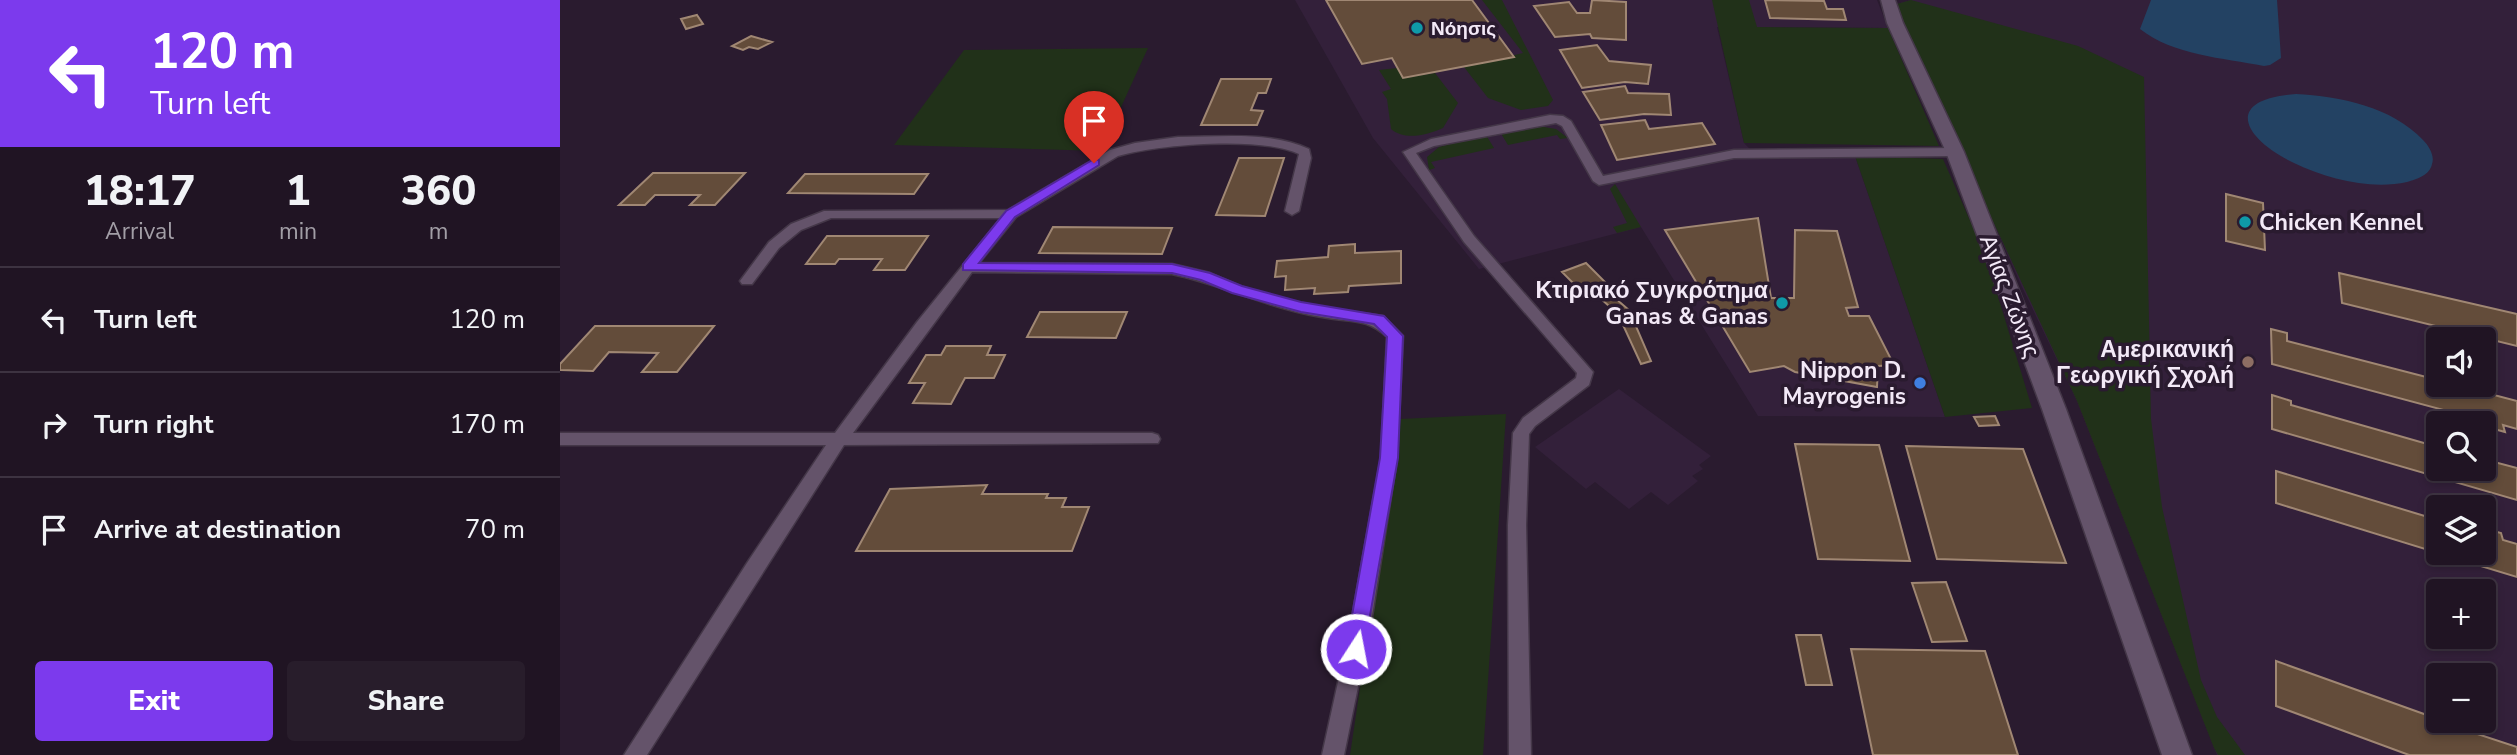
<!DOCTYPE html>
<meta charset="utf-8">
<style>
body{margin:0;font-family:"Nunito Sans",sans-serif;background:#281d2b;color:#f1f3f6;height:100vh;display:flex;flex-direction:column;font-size:26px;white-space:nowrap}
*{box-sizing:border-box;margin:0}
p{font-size:23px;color:#a29ea6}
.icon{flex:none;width:38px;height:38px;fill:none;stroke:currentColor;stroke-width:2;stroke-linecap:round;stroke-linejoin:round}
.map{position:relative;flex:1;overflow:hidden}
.side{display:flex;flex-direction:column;background:#201423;width:560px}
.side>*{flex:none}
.guide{background:#7c3aed;color:#fff;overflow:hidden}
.fabs{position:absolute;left:1866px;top:327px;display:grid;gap:14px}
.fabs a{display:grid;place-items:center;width:70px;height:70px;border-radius:7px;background:#201423;box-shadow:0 4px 10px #0003,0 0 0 2px #3d3341;font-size:35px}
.pin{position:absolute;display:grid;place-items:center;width:60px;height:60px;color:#fff;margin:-72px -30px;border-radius:50% 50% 50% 0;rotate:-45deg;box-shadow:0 0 7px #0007}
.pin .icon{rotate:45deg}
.me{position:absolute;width:77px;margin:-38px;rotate:11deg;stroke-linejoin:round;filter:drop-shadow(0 0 5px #0008)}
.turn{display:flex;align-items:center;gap:24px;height:147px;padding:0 35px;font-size:32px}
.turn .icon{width:91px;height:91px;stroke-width:2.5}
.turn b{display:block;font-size:49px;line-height:60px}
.eta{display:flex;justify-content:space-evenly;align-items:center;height:119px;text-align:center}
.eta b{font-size:42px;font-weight:800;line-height:49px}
.button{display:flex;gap:14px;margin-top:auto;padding:14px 35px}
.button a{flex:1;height:80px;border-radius:7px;background:#7c3aed;color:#fff;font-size:28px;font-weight:800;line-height:80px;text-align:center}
.button a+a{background:#281d2b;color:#f1f3f6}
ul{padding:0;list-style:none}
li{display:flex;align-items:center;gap:21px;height:105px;padding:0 35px;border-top:2px solid #3d3341}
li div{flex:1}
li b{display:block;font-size:26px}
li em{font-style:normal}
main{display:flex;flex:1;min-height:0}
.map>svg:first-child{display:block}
</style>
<main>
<section class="side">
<div class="guide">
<div class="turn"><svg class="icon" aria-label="left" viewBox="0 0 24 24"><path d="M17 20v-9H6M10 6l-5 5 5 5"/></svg><div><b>120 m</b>Turn left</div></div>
</div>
<div class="eta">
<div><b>18:17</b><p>Arrival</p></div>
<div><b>1</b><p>min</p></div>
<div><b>360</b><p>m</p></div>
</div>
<ul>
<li><svg class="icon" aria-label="left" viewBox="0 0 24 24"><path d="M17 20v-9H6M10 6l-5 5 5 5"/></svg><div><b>Turn left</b></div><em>120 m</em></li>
<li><svg class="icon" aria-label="right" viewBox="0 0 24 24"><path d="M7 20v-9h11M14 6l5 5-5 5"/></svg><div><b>Turn right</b></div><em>170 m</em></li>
<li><svg class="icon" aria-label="arrive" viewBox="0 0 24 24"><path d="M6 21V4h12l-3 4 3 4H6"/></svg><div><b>Arrive at destination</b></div><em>70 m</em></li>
</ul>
<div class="button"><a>Exit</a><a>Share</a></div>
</section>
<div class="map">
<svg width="1957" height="755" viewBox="0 0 1957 755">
<rect width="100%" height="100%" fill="#2a1b2f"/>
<path fill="#33203a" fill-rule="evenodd" d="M735 0H1317L1328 28 1157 27 1184 143 1193 152 1295 156 1385 417 1198 416 1081 227 919 269 813 138Z
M1351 0H1957V755H1657L1517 401 1462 287 1337 4ZM1878 340H1923V385H1878ZM1878 424H1923V469H1878ZM1878 508H1923V553H1878ZM1878 592H1923V637H1878ZM1878 676H1923V721H1878Z
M1059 389 1151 456 1139 465 1143 469 1132 476 1138 481 1108 505 1091 492 1069 509 1035 482 1026 489 975 447Z"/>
<path fill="#213119" d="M922 0H942L991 96 993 100 988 106 961 110 928 98 904 67 963 53Z
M1152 0H1189L1197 27 1328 28 1379 146 1184 143Z
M1351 0 1518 46 1584 77 1591 419 1602 507 1641 680 1657 717 1685 755H1658L1654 748 1517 401 1359 63 1337 4Z
M588 48 541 151 334 145 404 50Z
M837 68 843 78 875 73 898 103 883 128C867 135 845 141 831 129L827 99 822 92 831 89 819 70Z
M978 126 996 129 1008 138 1000 139 997 135 948 145 940 132Z
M926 135 934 148 871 162 875 168 869 170 867 157 879 147Z
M1295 156 1383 159 1426 257 1472 408 1385 417Z
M1055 184 1081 227 1057 233 1053 227 1067 223 1050 189Z
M946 414 923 755H790L840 419Z"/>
<path fill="#234263" d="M1591 0H1717L1721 58 1710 65 1704 66C1663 58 1613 55 1580 29Z
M1736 94C1780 96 1832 107 1863 140 1869 146 1875 156 1872 164 1870 175 1857 179 1847 182 1811 190 1767 179 1734 163 1683 139 1662 99 1736 94Z"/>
<path fill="#634c3a" stroke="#a08773" stroke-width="2" d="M766 0H912L954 57 843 78 832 58 802 64Z
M1032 0 1066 2V40L1032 38 1030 34 995 37 974 6 1009 2 1017 13H1030Z
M1205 0 1264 1 1267 9H1283L1286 20 1210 18Z
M137 15 143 24 126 29 121 19Z
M191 36 212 42 198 49 189 47 183 50 172 46Z
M1037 45 1049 61 1091 65 1088 84 1065 82 1022 88 1000 50Z
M661 79H711L706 93H698L691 110 703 111 697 125H641Z
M1065 86 1068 93 1109 94 1111 115 1084 114 1040 120 1023 92Z
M1085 120 1089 129 1142 123 1155 144 1057 160 1041 125Z
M679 158H724L705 216 656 215Z
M93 173H185L155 205H130L140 195H95L85 205H59Z
M245 174H368L354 194 228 193Z
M1666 194 1703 203 1705 250 1666 241Z
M1198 218 1211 298H1234L1235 230 1277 231 1298 307 1286 308 1289 316H1309L1334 365 1318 366 1317 387 1235 372 1224 366 1190 372 1105 230Z
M493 227 612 228 602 254 479 253Z
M267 236H368L345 270H314L322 259H279L275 264H246Z
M795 244V253L841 251V283L789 286 788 292 754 294 755 288 725 290 726 276 715 277 717 261 768 257 769 246Z
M1026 263 1047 284 1041 286 1069 310 1091 361 1081 364 1058 314 1031 290 1023 293 1002 272Z
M1779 273 1957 314V346L1782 303Z
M480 312H567L556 338 467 337Z
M35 326H154L117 372H82L98 353 49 352 33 371 0 370V364Z
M1711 329 1727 333V341L1878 380V385H1896L1957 401V429L1943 425 1945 432 1923 426 1921 420 1712 364Z
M386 346H431L427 355H445L434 378H405L391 404 353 403 365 383H349L366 355H381Z
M1712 395 1731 401V405L1878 447V469H1923V459L1957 468V500L1712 429Z
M1435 416 1439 425 1419 426 1414 417Z
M1235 444 1319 445 1350 561 1258 559Z
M1346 446 1463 449 1506 563 1377 559Z
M1716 471 1878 520V553L1716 503Z
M427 485 422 494H488L486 498H506L502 507H529L512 551H296L330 489Z
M1930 530 1941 533 1943 540 1957 544V577L1878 553H1923V534L1931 536Z
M1386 582 1407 641 1372 642 1352 583Z
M1236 635H1261L1272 685H1246Z
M1291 649 1425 651 1458 755H1313Z
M1716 661 1878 719V721L1957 747V755H1849L1716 706Z"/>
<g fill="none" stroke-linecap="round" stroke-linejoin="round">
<g stroke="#443748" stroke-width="3">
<path id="street" d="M990 115 1003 116 1011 121 1043 176 1174 150 1395 148 1401 152 1395 156 1174 158 1039 185 1033 181 1002 126 996 123 874 146 856 153 914 236 1033 372 1029 385 975 426 969 434 966 525 971 755H949L948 525 953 433 963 418 1016 378 1017 373 904 242 843 152 871 139Z
M618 137C661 137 710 131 749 149L751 158 739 211 732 215 725 211 739 154C701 136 600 144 558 156L456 217 419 263 612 264 650 273 682 287 720 298 764 308 823 316 843 336 837 458 811 623 784 755H762L791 623 821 458 827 337C808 319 794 322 768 318 714 311 665 285 612 274L412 272 293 433H592L598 435 600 439 598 443 284 445 87 755H64L187 563 266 445H0V433H275L357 322 441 218H271L241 230 219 248 192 284H182L180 281 209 242 231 224 264 211 448 210 550 150 575 143Z"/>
</g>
<g stroke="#443748" stroke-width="3">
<path id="secondary" d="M1321 0H1335L1343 23 1404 152 1506 409 1632 755H1602L1482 409 1386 152 1327 23Z"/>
</g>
<use href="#street" fill="#64536a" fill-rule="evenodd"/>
<use href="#secondary" fill="#64536a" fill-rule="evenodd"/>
</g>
<path fill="#7c3aed" stroke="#51269a" stroke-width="2" d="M534 159 539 160V165L455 217 419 263 612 264 650 273 682 286 741 302 824 316 843 336 838 458 803 655 796 658 788 655 786 649 820 458 827 337 814 324 741 312 672 293 641 280 612 273 403 270V264L446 211Z"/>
<g fill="#0f9aa8" stroke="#2a1b2f" stroke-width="2.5">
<circle cx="857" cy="28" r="7"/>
<circle cx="1685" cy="222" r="7"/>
<circle cx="1222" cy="303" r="7"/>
</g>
<circle fill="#8d6e63" stroke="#2a1b2f" stroke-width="2.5" cx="1688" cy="362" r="7"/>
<circle fill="#3f7fe0" stroke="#2a1b2f" stroke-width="2.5" cx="1360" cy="383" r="7"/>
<g text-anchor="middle" stroke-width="7" stroke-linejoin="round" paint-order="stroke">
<g font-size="19" font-weight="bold" fill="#f3e9f7" stroke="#2a1b2f" text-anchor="start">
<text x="871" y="35">Νόησις</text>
</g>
<g font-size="23" font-weight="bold" fill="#f3e9f7" stroke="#2a1b2f" text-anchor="end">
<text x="1699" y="230" text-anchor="start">Chicken Kennel</text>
<text x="1208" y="298">Κτιριακό Συγκρότημα<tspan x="1208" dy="26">Ganas &amp; Ganas</tspan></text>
<text x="1674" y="357">Αμερικανική<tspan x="1674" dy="26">Γεωργική Σχολή</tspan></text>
<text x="1346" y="378">Nippon D.<tspan x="1346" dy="26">Mayrogenis</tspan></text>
</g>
<g font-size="23" fill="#f3e9f7" stroke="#2a1b2f">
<text transform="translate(1450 296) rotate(69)" y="8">Αγίας Ζώνης</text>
</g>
</g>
</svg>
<div class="fabs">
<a><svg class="icon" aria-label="sound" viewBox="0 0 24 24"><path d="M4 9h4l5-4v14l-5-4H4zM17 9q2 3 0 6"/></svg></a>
<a><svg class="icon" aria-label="search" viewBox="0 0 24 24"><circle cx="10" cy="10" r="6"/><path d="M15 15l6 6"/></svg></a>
<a><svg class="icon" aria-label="layers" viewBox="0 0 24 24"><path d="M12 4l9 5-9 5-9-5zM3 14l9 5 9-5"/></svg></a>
<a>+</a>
<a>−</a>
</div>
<div class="pin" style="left:534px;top:163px;background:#d93025"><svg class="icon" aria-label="arrive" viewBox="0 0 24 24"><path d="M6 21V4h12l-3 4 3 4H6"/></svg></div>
<svg class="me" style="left:796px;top:649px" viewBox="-20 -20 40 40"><circle r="17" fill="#7c3aed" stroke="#fff" stroke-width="3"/><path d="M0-11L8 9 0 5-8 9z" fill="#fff"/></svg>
</div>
</main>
